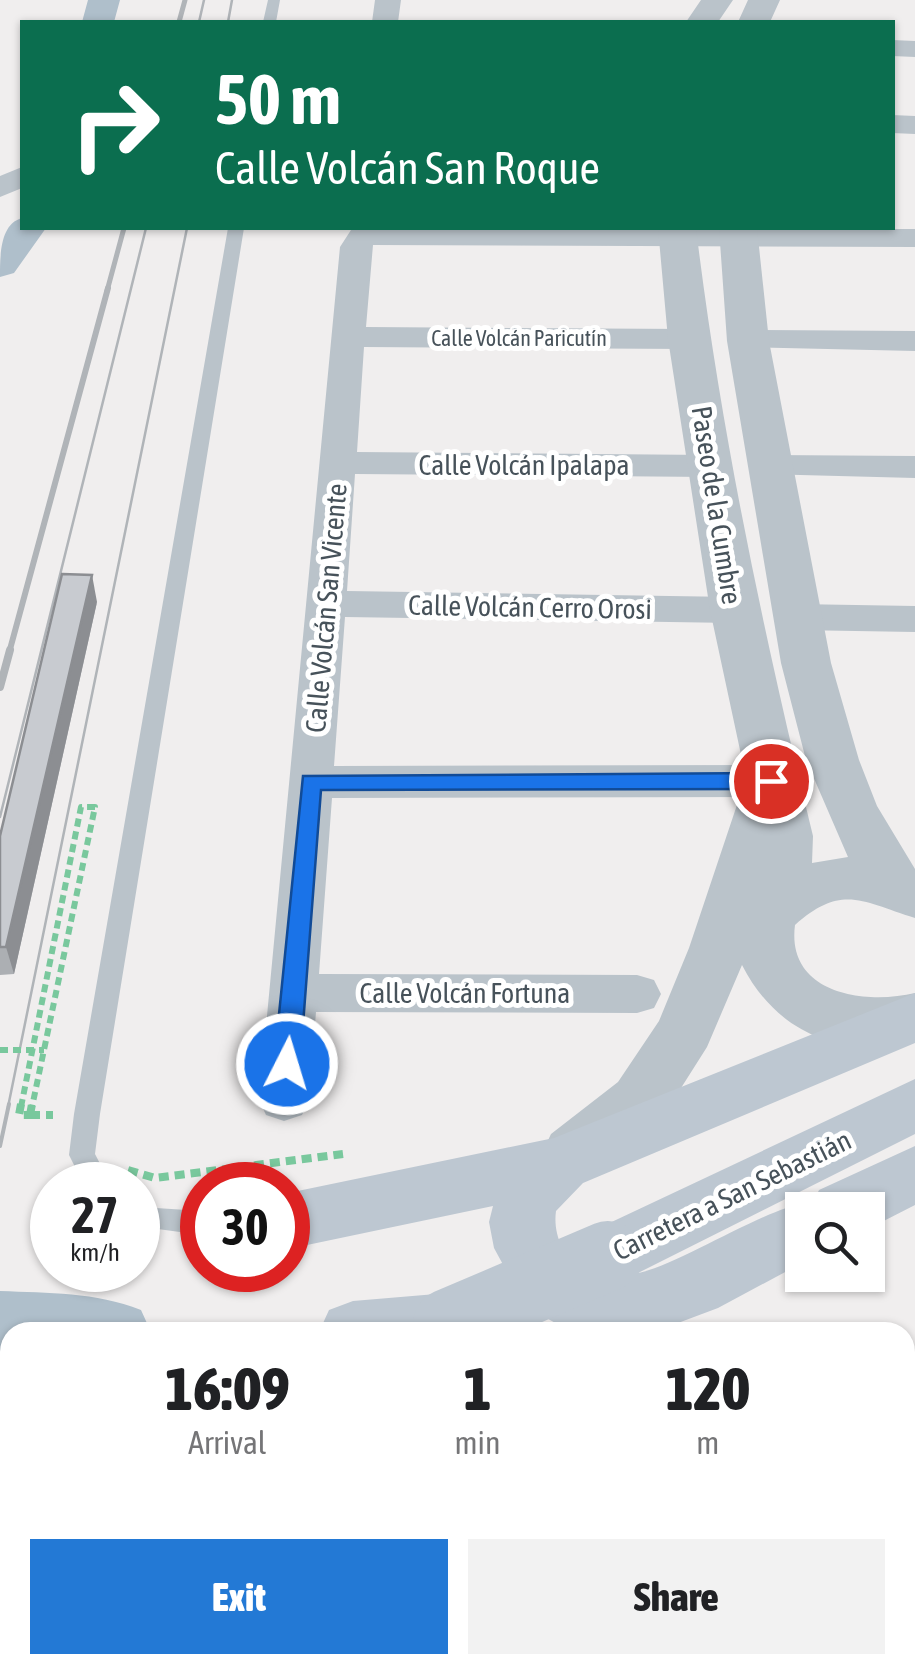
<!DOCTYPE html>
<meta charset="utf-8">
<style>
body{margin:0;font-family:"Asap Condensed",sans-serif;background:#f2f2f2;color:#202124;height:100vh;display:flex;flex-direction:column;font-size:38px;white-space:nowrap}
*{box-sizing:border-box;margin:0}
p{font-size:32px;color:#757577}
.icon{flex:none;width:55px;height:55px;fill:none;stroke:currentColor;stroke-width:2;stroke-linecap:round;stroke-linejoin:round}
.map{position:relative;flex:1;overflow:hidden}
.sheet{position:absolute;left:0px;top:1322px;width:915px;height:352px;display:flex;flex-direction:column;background:#fff;border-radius:30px 30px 0 0;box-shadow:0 2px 8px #0004}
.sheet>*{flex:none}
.banner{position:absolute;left:20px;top:20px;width:875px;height:210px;border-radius:0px;box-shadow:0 2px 8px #0004;background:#0b6e4f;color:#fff;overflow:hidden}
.buttons{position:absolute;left:785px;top:1192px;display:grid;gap:20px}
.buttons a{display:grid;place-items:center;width:100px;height:100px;border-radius:0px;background:#fff;box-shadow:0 2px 8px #0004;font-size:50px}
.speed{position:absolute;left:30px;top:1162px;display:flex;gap:20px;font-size:50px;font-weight:700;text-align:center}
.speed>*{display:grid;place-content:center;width:130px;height:130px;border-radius:50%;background:#fff;box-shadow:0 2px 8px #0004;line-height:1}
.speed small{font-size:25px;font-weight:400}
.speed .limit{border:15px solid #d22;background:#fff;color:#111}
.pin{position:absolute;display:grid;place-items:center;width:85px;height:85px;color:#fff;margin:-42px;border:5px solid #fff;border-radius:50%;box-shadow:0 2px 10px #0007}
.me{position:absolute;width:110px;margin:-55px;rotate:5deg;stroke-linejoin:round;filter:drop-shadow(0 0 8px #0008)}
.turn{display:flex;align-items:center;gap:35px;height:210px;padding:0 30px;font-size:45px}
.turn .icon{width:130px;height:130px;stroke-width:2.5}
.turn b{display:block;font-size:70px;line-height:85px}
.eta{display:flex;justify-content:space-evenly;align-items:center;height:170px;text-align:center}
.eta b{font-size:60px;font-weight:800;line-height:70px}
.primary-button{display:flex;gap:20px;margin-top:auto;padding:20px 30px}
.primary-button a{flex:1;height:115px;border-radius:0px;background:#2379d5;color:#fff;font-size:40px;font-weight:800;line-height:115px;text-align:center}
.primary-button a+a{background:#f2f2f2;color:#202124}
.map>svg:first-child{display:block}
</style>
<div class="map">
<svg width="915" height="1674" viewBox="0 0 915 1674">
<rect width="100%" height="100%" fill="#f0eeee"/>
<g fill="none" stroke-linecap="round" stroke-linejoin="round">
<path stroke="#79c89d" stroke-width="6" stroke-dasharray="8 5" stroke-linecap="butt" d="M21 1107 81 807H95L32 1107"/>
<path stroke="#79c89d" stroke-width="8" stroke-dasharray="10 6" stroke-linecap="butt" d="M21 1104 19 1115H30
M30 1115H53
M30 1115 32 1104
M128 1170 155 1178 343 1154"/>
<path fill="#bac3ca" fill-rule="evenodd" d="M268 0H280L276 22H263Z
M228 228H244L100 1114 95 1154 111 1185H84L69 1155 74 1114Z
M138 1199 156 1208 202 1211V1235L143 1227 138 1224Z"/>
<path fill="#bac3ca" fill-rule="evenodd" d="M375 0H401L398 22H372Z
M892 40 915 41V57L892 56Z
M892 115 915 116V134L892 133Z
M22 167V188L0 197V176Z
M363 228 915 229V247L373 245 366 327 689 329 701 332 706 339 701 346 689 349 364 347 357 452 710 455 723 458 728 466 723 474 710 477 355 474 347 591 734 597 748 601 754 610 748 619 734 623 345 617 334 766 771 765 786 770 793 781 786 792 771 797 332 798 319 974 637 975 654 980 661 994 654 1008 637 1013 316 1012 309 1100 302 1115 284 1121 266 1115 259 1100 340 247 351 230Z
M748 330 915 331V351L736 347 731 340 736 333Z
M771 455 915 456V478L758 474 753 466 758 458Z
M796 604 915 606V632L796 630 782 626 776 617 782 608Z"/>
<path fill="#bac3ca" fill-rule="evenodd" d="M701 0H733L718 22H686Z
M748 0H780L770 22H738Z
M658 228H696C721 434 764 635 813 836L812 863 848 857 806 760 781 663 727 341 719 228H757L769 341 831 663 859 760 877 806 915 869V918C863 902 842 883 795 925 786 994 865 1005 915 993V1041C841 1060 776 1032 742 965L707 1047 662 1118 597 1172 574 1180 551 1172 542 1153 551 1134 618 1082 659 1021 689 948 746 778 710 610 668 339Z"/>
<path fill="#bdc7d1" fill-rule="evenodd" d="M915 993V1043L583 1183 556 1211C553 1233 562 1256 581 1269L575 1256 584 1235 915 1079V1134L638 1273C679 1266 786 1195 812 1205L819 1190 915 1146V1205L868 1229V1210H802V1263L718 1308 654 1332H572L526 1307 494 1248 489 1222 493 1206 288 1249V1193L554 1138Z
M448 1293 472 1302 482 1324 478 1332H319L329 1310 353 1301Z"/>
<path fill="#afbfcb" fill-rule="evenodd" d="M88 0H120L114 22H82Z
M22 218V228H46L14 273 0 277C0 255 0 224 22 218Z
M0 1291C49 1293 95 1292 141 1310L151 1332H10V1354L0 1353Z
M188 1665H268L264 1674H184Z"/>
<path stroke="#b0b4b8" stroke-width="2.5" d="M199 22 204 0
M228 22 232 0
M0 817 146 228
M8 1107 187 228"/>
<path stroke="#b0b4b8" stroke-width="4" d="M0 1146 9 1104"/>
<path stroke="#b0b4b8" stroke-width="5" d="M179 22 185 0
M107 291 124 228"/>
<path stroke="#b0b4b8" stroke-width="6" d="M9 653 108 288"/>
<path stroke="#b0b4b8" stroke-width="8" d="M0 687 10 650"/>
<path stroke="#79c89d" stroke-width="6" stroke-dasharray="8 5" stroke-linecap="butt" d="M0 1050H44"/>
<path stroke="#bdc7d1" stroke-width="70" d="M448 1324 608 1256"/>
</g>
<path fill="#acafb3" d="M97 602 14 974 0 975V836Z"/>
<path fill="#8c8e92" d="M92 575 97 602 14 974 6 947Z"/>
<path fill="#c8cbd0" stroke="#8c8e92" stroke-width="2.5" d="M62 574 92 575 6 947H0V836Z"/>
<path fill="#1a73e8" stroke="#114b97" stroke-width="2.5" d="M771 773 782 781 771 789 321 790 300 1064 296 1071 287 1074 278 1071 274 1064 303 776Z"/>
<g text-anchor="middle" stroke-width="10" stroke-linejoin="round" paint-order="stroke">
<g font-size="22" fill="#47525a" stroke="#fff">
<text x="519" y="346">Calle Volcán Paricutín</text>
</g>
<g font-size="28" fill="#47525a" stroke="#fff">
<text x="524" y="475">Calle Volcán Ipalapa</text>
<text transform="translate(717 505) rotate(81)" y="10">Paseo de la Cumbre</text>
<text transform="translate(530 607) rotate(1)" y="10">Calle Volcán Cerro Orosi</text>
<text transform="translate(326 608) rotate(-85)" y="10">Calle Volcán San Vicente</text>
<text x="465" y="1003">Calle Volcán Fortuna</text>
<text transform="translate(732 1195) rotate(-26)" y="10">Carretera a San Sebastián</text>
</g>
</g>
</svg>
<div class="buttons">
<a><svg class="icon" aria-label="search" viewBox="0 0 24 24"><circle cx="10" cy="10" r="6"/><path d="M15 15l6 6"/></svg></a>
</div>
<div class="speed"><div>27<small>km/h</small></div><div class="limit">30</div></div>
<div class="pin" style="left:771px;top:781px;background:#d93025"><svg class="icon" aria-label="arrive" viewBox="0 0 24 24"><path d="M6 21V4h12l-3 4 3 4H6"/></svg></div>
<svg class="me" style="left:287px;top:1064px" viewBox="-20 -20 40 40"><circle r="17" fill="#1a73e8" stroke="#fff" stroke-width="3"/><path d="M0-11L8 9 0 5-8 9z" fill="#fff"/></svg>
<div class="banner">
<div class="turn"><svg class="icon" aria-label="right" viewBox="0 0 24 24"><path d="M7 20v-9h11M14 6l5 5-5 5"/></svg><div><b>50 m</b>Calle Volcán San Roque</div></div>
</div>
<section class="sheet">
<div class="eta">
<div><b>16:09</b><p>Arrival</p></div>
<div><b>1</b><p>min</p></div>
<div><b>120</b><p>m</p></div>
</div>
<div class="primary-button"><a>Exit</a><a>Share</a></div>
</section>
</div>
